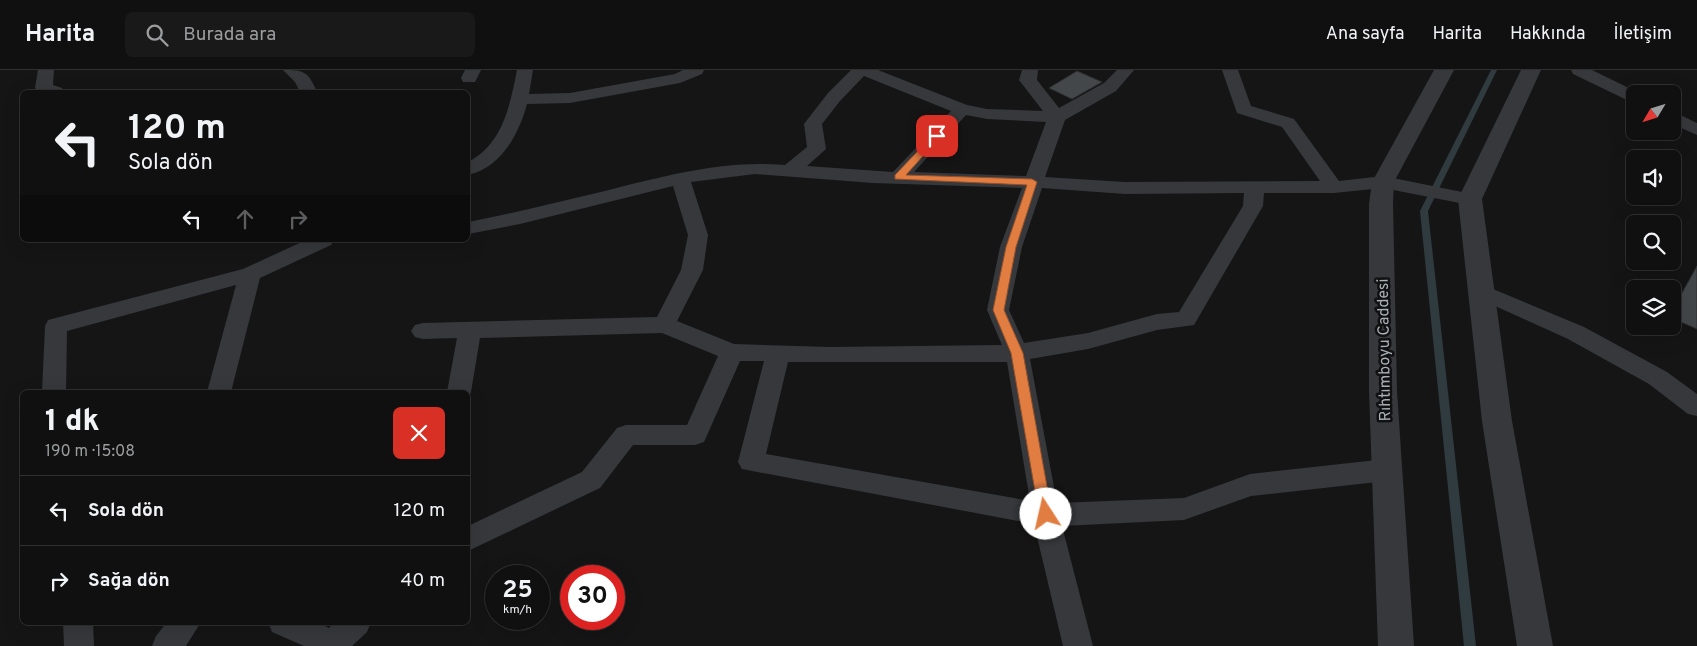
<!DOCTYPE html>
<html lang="tr">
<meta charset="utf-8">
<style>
body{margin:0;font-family:Overpass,sans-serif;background:#191919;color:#f1f3f6;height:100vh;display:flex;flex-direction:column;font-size:19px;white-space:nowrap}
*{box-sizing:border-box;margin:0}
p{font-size:16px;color:#9c9d9f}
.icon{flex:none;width:28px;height:28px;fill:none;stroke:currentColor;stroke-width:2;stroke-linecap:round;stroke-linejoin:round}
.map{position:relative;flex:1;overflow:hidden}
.drawer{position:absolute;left:20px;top:320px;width:450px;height:235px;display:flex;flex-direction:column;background:#101010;border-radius:8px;box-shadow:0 5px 20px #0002,0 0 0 1px #303030}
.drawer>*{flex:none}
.banner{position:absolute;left:20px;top:20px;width:450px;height:152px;border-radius:8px;box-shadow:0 5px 20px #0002,0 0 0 1px #303030;background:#101010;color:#f1f3f6;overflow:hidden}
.needle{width:32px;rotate:232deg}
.buttons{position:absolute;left:1626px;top:15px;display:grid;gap:10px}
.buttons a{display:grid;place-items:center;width:55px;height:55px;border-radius:8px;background:#101010;box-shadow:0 5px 20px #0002,0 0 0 1px #303030;font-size:25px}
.speed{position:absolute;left:485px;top:495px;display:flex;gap:10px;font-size:25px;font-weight:700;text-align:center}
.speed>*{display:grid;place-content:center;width:65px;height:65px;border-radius:50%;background:#101010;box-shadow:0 5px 20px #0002,0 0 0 1px #303030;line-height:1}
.speed small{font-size:12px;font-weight:400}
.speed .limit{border:8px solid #d22;background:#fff;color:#111}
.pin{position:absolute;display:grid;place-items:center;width:42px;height:42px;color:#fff;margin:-21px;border-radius:10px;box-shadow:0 2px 8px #0006}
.me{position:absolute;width:55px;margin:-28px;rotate:350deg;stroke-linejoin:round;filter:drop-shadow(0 0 4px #0008)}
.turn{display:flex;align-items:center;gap:18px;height:105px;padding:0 25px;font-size:22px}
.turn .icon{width:65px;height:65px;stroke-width:2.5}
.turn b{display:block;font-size:35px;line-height:42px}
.lanes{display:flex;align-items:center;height:48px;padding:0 25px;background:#0003;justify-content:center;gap:25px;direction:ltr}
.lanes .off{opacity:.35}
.round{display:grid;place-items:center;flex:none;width:52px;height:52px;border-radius:8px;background:#191919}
.headline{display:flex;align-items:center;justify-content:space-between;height:85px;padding:0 25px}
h1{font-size:30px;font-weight:800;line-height:38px}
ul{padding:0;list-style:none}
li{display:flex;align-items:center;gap:15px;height:70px;padding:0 25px;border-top:1px solid #303030}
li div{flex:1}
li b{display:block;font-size:19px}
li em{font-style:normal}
header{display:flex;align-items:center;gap:30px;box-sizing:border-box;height:70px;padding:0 25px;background:#101010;border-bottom:1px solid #303030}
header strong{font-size:24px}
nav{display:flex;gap:28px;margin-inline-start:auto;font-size:18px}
.search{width:350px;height:45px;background:#191919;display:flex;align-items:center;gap:12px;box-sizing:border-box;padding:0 18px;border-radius:8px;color:#9c9d9f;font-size:19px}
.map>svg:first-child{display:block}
</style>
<header>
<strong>Harita</strong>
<div class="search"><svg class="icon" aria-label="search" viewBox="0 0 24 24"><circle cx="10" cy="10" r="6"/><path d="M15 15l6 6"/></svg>Burada ara</div>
<nav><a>Ana sayfa</a><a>Harita</a><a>Hakkında</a><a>İletişim</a></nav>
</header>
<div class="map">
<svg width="1697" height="576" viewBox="0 0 1697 576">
<rect width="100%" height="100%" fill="#151516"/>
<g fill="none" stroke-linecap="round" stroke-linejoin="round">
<path fill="#2f3b3e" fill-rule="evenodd" d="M1491 0H1497L1428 141 1476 576H1464L1420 141Z"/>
</g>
<path fill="#444749" stroke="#2f3032" d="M1077 1 1102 12 1072 29 1049 18Z
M1697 196V259L1672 248V241Z"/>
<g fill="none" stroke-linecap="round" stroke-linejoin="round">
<path fill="#36383b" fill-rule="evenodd" d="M38 0H54L53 15 62 18 64 22H38L35 18Z
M283 0C304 0 308 1 317 22H300L295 12Z
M465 0H481L475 12H463L461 8Z
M517 0H533L529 24 570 23 675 4 683 0H704L702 4 680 13 570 33 527 34C519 64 501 98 468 105V92C503 74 510 35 517 0Z
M851 0H878L967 35 987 39 1043 41 1019 10 1022 0H1038L1037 10 1059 38 1104 13 1117 0H1134L1116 21 1065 50 1045 107 1125 112 1320 111 1282 57 1237 43 1222 0H1238L1251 36 1294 49 1339 111 1383 106 1477 125 1480 129 1477 133 1470 135 1383 118 1334 123H1264L1263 136 1194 255 1157 260 1088 279 1030 289 1057 433 1184 428 1250 404 1386 389 1395 392 1399 400 1395 408 1386 411 1251 426 1184 450 1062 456 1093 576H1063L1034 454 742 399 738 392 764 291H740L704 372 695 375H633L600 418 468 481V456L582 402 617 358 626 355H687L718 286 662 263 480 268 471 322 468 328V322H447L457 268 423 269 415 267 411 261 415 255 423 253 657 247 681 200 688 165 673 116 520 154 468 164V152C514 143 559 132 605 121 664 106 724 90 785 95L807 77 804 54 828 23ZM864 6 951 41 893 102 807 96 826 79 822 54 840 31ZM966 45 987 49 1046 52 1026 106 914 102ZM755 104 873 113 1022 118 1000 177 987 240 1002 275 830 277 734 274 677 251 703 200 708 165 691 112ZM1042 118 1125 124 1244 123 1243 136 1179 242 1157 244 1088 263 1024 273 1009 240 1022 177ZM788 292H1007L1030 431 766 384Z
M1571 0H1592L1641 24H1635V32L1629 31 1573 4Z
M1672 41 1697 53V65L1672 54Z
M306 170H334L331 175 260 208 231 322H207L236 215 67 261 66 322H42L45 256 48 250 243 199Z
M1481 214 1584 257 1667 302 1697 324V346L1688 344 1649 314 1568 269 1473 226 1470 221 1473 216Z
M63 552H93L94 576H64Z
M167 552H201L186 576H152L156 566Z
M268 552H317L329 558 334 552H371L367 562 352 576H304L272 562Z"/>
<path fill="#36383b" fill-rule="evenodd" d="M1434 0H1454L1394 112 1393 134 1397 321 1414 576H1378L1369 321V134L1372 112Z
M1521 0H1541L1482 129 1512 351 1553 576H1517L1482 351 1458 129Z"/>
</g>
<path fill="#e27d42" stroke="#93512b" d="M934 64 941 66 906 105 1032 109 1037 112 1016 177 1004 240 1023 283 1052 444 1051 448H1041L1039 444 1011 283 993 240 1006 177 1027 115 895 109V105Z"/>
<g text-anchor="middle" stroke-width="5" stroke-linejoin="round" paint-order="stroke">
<g font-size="16" fill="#a8b0b5" stroke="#101011">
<text transform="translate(1383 280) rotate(-91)" y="6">Rıhtımboyu Caddesi</text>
</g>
</g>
</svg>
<div class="buttons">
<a><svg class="needle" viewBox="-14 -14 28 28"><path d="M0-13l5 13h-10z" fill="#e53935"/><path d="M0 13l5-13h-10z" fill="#9c9d9f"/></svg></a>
<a><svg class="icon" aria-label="sound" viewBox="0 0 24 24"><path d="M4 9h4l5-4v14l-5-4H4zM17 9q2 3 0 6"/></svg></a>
<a><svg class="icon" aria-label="search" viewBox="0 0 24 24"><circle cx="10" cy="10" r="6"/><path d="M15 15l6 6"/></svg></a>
<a><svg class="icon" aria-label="layers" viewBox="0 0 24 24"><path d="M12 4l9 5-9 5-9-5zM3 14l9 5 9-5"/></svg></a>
</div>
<div class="speed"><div>25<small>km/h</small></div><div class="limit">30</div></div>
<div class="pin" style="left:937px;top:66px;background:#d93025"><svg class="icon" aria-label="arrive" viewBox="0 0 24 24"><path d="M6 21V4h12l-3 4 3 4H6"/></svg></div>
<svg class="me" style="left:1046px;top:444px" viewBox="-20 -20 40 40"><circle r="19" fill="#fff"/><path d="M0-13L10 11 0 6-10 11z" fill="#e27d42"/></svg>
<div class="banner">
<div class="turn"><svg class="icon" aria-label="left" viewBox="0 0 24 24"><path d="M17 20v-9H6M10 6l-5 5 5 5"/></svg><div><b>120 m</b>Sola dön</div></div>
<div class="lanes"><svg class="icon" aria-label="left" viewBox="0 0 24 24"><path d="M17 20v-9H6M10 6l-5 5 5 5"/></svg><svg class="icon off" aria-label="ahead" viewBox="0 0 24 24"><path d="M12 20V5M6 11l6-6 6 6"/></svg><svg class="icon off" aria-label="right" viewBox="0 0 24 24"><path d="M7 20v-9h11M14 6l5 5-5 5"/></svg></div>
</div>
<section class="drawer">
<div class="headline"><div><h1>1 dk</h1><p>190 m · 15:08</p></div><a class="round" style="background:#d93025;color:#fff"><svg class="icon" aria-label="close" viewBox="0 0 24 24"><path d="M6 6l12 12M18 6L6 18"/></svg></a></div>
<ul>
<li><svg class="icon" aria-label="left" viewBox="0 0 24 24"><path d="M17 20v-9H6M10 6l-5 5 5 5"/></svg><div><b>Sola dön</b></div><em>120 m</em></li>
<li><svg class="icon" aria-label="right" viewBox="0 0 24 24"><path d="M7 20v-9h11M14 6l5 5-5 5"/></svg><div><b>Sağa dön</b></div><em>40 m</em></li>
</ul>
</section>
</div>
